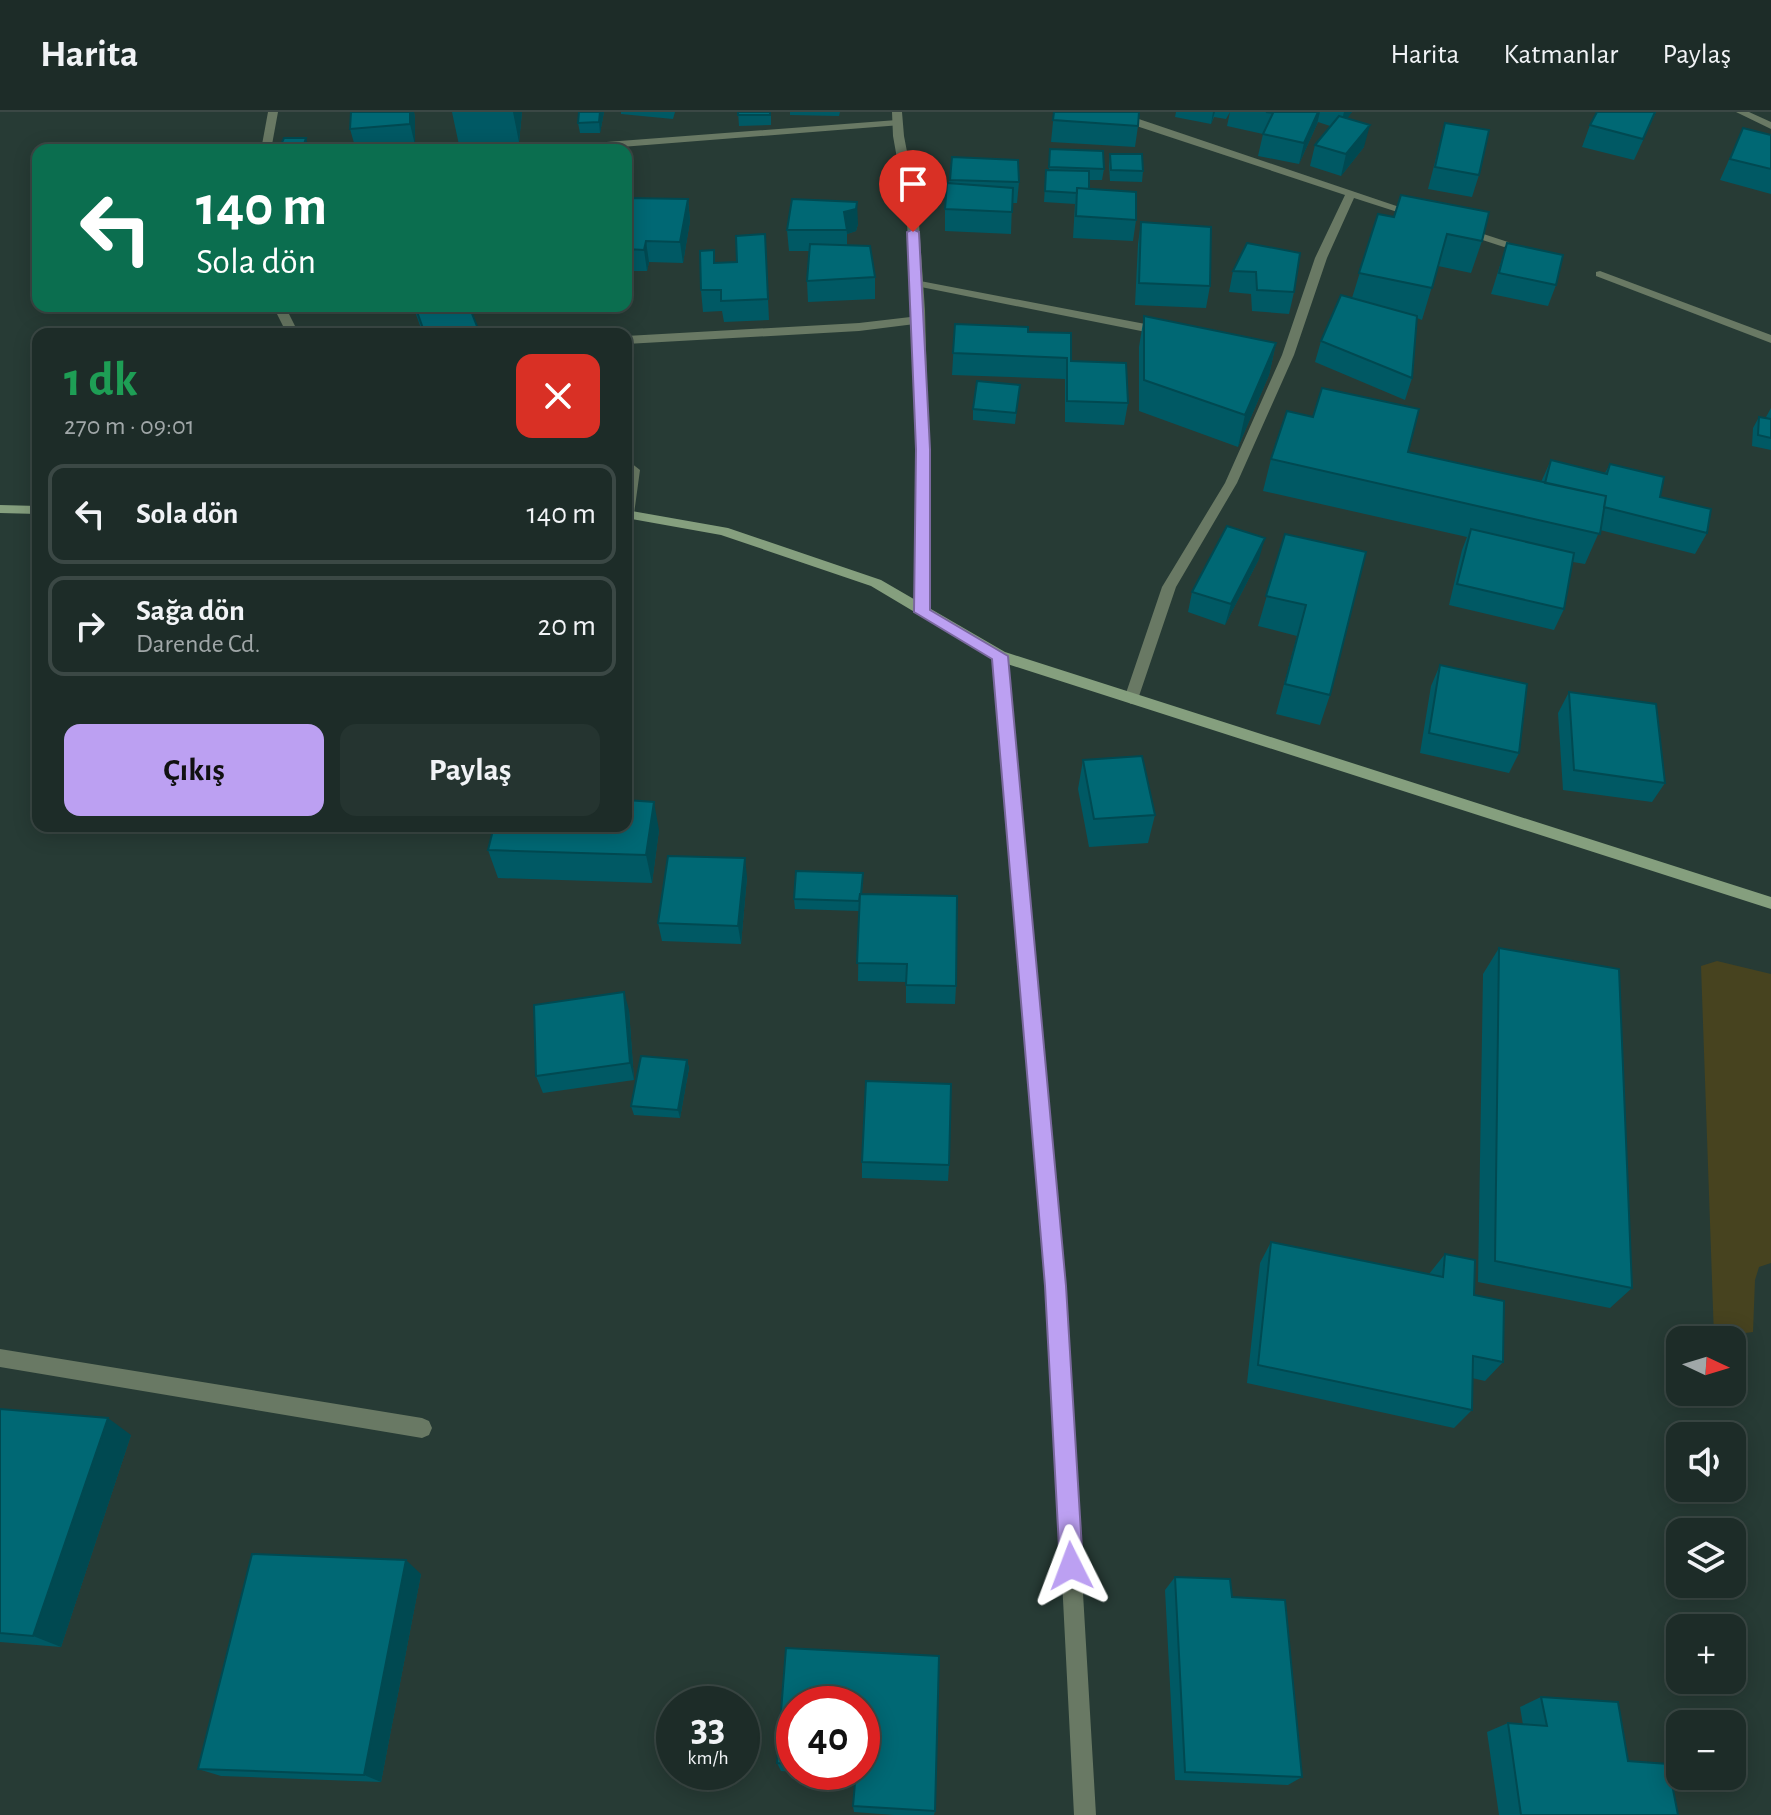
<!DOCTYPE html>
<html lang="tr">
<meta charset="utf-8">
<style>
body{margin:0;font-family:"Alegreya Sans",sans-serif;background:#253430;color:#f1f3f6;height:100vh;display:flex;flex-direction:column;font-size:30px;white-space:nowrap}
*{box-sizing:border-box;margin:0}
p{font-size:26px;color:#a0a7a8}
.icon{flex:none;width:44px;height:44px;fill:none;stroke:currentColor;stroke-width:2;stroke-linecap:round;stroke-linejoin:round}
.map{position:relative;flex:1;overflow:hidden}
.sheet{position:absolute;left:32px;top:216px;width:600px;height:504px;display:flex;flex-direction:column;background:#1d2c28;border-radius:16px;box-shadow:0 4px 20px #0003,0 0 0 2px #3b4845}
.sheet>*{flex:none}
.top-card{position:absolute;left:32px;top:32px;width:600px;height:168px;border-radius:16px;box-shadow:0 4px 20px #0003,0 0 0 2px #3b4845;background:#0b6e4f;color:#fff;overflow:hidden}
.needle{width:52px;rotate:94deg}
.buttons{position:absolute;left:1666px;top:1214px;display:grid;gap:16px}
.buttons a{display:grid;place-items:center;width:80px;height:80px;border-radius:16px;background:#1d2c28;box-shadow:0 4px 20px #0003,0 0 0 2px #3b4845;font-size:40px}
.speed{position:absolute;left:656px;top:1574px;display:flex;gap:16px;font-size:40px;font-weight:700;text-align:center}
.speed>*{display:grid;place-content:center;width:104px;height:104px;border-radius:50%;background:#1d2c28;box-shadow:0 4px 20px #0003,0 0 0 2px #3b4845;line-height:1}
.speed small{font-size:20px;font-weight:400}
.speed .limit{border:12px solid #d22;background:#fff;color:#111}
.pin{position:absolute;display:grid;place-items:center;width:68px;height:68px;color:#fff;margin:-82px -34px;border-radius:50% 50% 50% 0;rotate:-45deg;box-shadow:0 0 8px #0007}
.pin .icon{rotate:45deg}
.me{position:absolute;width:88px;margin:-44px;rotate:357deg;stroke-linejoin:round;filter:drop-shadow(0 0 6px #0008)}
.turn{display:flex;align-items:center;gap:28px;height:168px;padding:0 32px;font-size:36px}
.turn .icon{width:104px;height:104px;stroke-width:2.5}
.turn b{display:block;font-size:56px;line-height:68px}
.round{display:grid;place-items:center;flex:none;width:84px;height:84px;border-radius:16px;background:#253430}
.headline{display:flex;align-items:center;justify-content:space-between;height:136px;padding:0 32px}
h1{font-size:48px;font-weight:700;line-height:60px;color:#1e9e55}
.cta{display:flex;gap:16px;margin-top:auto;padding:16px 32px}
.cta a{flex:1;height:92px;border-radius:16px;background:#bca0f2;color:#111;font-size:32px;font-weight:700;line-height:92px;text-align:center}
.cta a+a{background:#253430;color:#f1f3f6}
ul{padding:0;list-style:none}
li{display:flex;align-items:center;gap:24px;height:100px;margin:0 16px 12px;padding:0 16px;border:4px solid #3b4845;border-radius:16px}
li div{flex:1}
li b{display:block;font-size:30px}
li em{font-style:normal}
header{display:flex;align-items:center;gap:48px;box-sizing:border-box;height:112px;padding:0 40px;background:#1d2c28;border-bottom:2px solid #3b4845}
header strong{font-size:38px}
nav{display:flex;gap:44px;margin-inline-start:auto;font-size:28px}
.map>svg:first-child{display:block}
</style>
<header>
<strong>Harita</strong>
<nav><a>Harita</a><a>Katmanlar</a><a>Paylaş</a></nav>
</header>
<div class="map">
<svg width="1771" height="1703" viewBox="0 0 1771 1703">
<rect width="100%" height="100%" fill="#273b35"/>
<path fill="#47431f" d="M1717 849 1771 862V1151L1759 1155 1755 1168 1753 1220 1714 1225 1701 854Z"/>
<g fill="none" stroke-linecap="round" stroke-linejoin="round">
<path fill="#697964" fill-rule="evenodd" d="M268 0H278L271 38H261Z
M1094 0 1124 2 1423 103 1413 105 1354 86 1327 146 1294 243 1237 371 1176 475 1138 587 1131 592 1124 587 1162 475 1225 371 1282 243 1315 146 1345 83Z
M1736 0H1749L1771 10V17Z
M897 8 901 9V13L583 38H536L541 35Z
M1462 115 1508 130 1510 132 1504 135 1458 120V116Z
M1600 159 1771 223V231L1596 164V160Z
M915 168 1161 215 1167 219 1161 223 911 173V169Z
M273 194H285L299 222H287Z
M919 204 925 208 923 211 859 219 626 232V224L859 211Z
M626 347 640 358 634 402 627 406Z
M0 1237 422 1306 429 1309 432 1316 429 1323 422 1326 0 1255Z"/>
<path fill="#697964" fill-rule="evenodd" d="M892 0H902L904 24 918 97 925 198 929 349V500L922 505 915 500 916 349 913 198 906 97 893 24Z
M1000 539 1007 544 1065 1174 1096 1703H1074L1047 1174 993 544Z"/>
<path fill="#859f7e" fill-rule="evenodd" d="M0 393 38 394V402L0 401Z
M626 398 728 416 881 468 1005 540 1771 785V797L995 548 871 474 721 423 626 406Z"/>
</g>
<path fill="#005964" d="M351 0H414L415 6V33L356 38 350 17Z
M452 0H522L519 30 459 33Z
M604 0 600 21H580L578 11Z
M621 0H675L673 7 621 2Z
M738 0H771V13L739 14Z
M790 0H840L839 4 790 3Z
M1054 0 1138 14 1135 35 1051 30Z
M1176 0H1230L1226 7 1214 5 1211 12 1175 5Z
M1230 0H1352L1347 6 1364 35 1341 64 1310 54 1315 33 1330 14 1318 10 1299 52 1258 44 1263 22 1227 14Z
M1656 0 1634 48 1582 35 1590 13Z
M1445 11 1479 63 1472 85 1428 77Z
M1743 16 1771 23V82L1720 68Z
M284 26 309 37V38H279Z
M1050 37 1104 57 1102 68H1089V77L1136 108 1133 129 1073 126 1075 92 1044 90 1046 58H1049Z
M1110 42 1143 59 1142 70 1110 69 1109 53Z
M952 45 1019 70 1017 91H1012L1011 122 945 119V97Z
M626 86 688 87 690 109 683 151 649 150 647 159H626Z
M1378 102 1482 129 1471 161 1438 154 1422 208 1417 206 1412 266 1405 288 1315 250 1321 229 1352 186Z
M1141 110 1210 174 1206 196 1135 193 1138 132Z
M858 112 856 119 847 122V133L875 165V187L808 190 807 169 810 139H789L787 118Z
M765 122 769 208 724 210 722 199 703 200 701 178 715 151 737 150Z
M1247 131 1294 180 1289 202 1252 199 1251 182 1229 180 1233 159Z
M1507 131 1556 173 1548 194 1491 182Z
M413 194H461L480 222H423Z
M1144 204 1276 231 1269 263 1238 335 1139 299V235Z
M955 212 1028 220 1071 249 1128 291 1124 313 1065 310V267L952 263Z
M1020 273 1015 312 973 308V297Z
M1771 296V338L1752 334 1753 316 1759 305 1770 307 1766 305Z
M1408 340 1541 370 1551 348 1605 361 1610 352 1660 385 1707 421 1695 442 1600 418 1585 452 1573 450 1564 497 1554 518 1449 493 1462 438 1467 425 1263 379 1271 347Z
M1285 422 1366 440 1330 583 1320 613 1276 602 1297 524 1258 514Z
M1259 447 1225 513 1188 500 1192 480Z
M1440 553 1519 641 1509 661 1420 641 1431 574Z
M1569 580 1665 671 1652 690 1563 678 1558 601Z
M1083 648 1155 703 1148 731 1089 735 1078 677Z
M659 718 652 771 498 766 488 738Z
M863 761 862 782 956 874 955 892 906 891V870L858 869 859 799 795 797 794 787Z
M747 765 741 832 662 829 658 811Z
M1499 836 1632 1176 1610 1196 1478 1170 1483 862Z
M629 898 634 968 543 981 536 964Z
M687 948 689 956 680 1006 634 1003 631 994Z
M862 1050 949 1053 948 1069 862 1066Z
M1271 1130 1429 1162 1445 1142 1474 1183 1503 1250 1485 1269 1472 1266V1298L1454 1316 1247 1271 1260 1151Z
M0 1297 131 1323 61 1535 0 1530Z
M421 1462 381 1670 221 1664 198 1657Z
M1175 1465 1232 1485 1302 1665 1288 1673 1175 1668 1165 1478Z
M786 1536 935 1699 934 1703H894L854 1700 853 1694 856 1663 798 1660H862L794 1592V1660L781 1659 777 1651Z
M1541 1585 1628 1649 1678 1703H1499L1487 1620 1508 1611 1523 1613 1520 1595Z"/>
<path fill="#004951" d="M410 0H414L415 6V33L410 12Z
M513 0H522L519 30Z
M600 0H604L600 21 599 10Z
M1213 0H1215L1211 12Z
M1318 0H1320L1317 12 1299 52 1304 31Z
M1344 0H1352L1340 16Z
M1370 13 1364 35 1341 64 1346 42Z
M306 26 309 37V38H304L303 35Z
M688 87 690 109 683 151 680 130Z
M857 90 858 112 856 119 847 122 844 100Z
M646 129 649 150 647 159 644 138Z
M1276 231 1269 263 1238 335 1245 303Z
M1265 426 1259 447 1225 513 1231 492Z
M654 690 659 718 652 771 646 743Z
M745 746 747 765 741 832 738 814Z
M624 880 629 898 634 968 630 951Z
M687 948 689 956 680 1006 678 998Z
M108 1306 131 1323 61 1535 33 1524Z
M406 1448 421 1462 381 1670 364 1663Z"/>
<path fill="#006874" stroke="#004951" stroke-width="2" d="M351 0H410V12L350 17Z
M579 0H600L599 10 578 11Z
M738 0H770V3H738Z
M1054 0H1139L1138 14 1053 8Z
M1266 0H1318L1304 31 1263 22 1273 1Z
M1597 0H1655L1643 27 1590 13Z
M1339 4 1370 13 1346 42 1315 33Z
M1445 11 1489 18 1479 63 1435 55Z
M1743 16 1771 23V57L1730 47Z
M284 26H306L303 35 279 37Z
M1050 37 1103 39 1104 57 1049 55Z
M1110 42H1142L1143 59 1111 58Z
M952 45 1018 48 1019 70 950 68Z
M1046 58 1089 59V77L1077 76V81L1045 79Z
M947 71 1013 76 1012 100 945 97Z
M1077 76 1136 80V108L1076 104Z
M1401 83 1489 100 1482 129 1447 122 1432 176 1359 161 1378 102 1394 105Z
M626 86 688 87 680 130 646 129 644 138 626 137Z
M792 87 857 90 856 97 844 100 847 118H787Z
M1141 110 1211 115 1210 174 1139 171Z
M765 122 768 187 721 189V178H701L700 139 714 138V151L737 150 736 124Z
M1247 131 1300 141 1294 180 1257 178 1256 160 1233 159Z
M1507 131 1563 143 1556 173 1499 161Z
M810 132 870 134 875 165 807 169Z
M1341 183 1417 204 1412 266 1321 229Z
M415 194H461L462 196 469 194 480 222H425Z
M1144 204 1276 231 1245 303 1144 268Z
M955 212 1028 215V220L1071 221V249L1126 251 1128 291 1067 289V246L953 241Z
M977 269 1020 273 1016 301 973 297Z
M1322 276 1419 297 1408 340 1606 384 1600 422 1271 347 1287 299 1313 305Z
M1759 305 1771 307V326L1758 323Z
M1551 348 1607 362 1610 352 1664 365 1660 385 1711 397 1707 421 1604 395 1606 384 1545 371Z
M1227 414 1265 426 1231 492 1192 480Z
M1471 417 1574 441 1564 497 1457 472Z
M1285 422 1366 440 1330 583 1285 572 1306 493 1266 484Z
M1440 553 1527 572 1519 641 1429 621Z
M1569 580 1656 592 1665 671 1574 658Z
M1142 644 1155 703 1094 707 1083 648Z
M626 688 654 690 646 743 488 738 494 714H626Z
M668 744 745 746 738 814 658 811Z
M796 759 863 761 861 782H860L859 789 794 787Z
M860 782 957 784 956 874 906 873 907 852 857 851Z
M1499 836 1619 857 1632 1176 1495 1149Z
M624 880 630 951 536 964 534 893Z
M641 944 687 948 678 998 631 994Z
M866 969 951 972 949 1053 862 1050Z
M1271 1130 1443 1165 1445 1142 1475 1148 1474 1183 1504 1189 1503 1250 1473 1244 1472 1298 1258 1253Z
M0 1297 108 1306 33 1524 0 1521Z
M252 1442 406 1448 364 1663 198 1657Z
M1175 1465 1230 1467 1232 1485 1285 1488 1302 1665 1185 1660Z
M786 1536 939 1544 935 1699 853 1694 856 1660H862V1592H794V1652L777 1651Z
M1541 1585 1618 1590 1628 1649 1668 1652 1678 1703H1521L1508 1611 1547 1614Z"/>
<path fill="#bca0f2" stroke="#7a689d" stroke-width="2" d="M913 117 919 120 930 337V498L1008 544 1066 1174 1083 1454 1079 1462 1071 1465 1063 1462 1060 1454 1045 1174 992 547 914 500 916 337 907 120Z"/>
</svg>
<div class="buttons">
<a><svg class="needle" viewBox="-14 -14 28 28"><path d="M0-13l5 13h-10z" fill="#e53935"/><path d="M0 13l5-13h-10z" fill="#a0a7a8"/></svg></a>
<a><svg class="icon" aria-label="sound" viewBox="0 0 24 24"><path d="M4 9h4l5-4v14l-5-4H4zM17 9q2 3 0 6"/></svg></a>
<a><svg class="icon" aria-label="layers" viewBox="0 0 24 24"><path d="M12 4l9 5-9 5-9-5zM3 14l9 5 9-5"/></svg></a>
<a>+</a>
<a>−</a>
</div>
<div class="speed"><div>33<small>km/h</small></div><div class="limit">40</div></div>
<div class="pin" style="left:913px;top:120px;background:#d93025"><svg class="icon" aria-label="arrive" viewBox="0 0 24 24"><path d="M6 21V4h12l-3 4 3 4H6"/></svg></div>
<svg class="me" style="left:1071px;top:1454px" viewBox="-20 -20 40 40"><path d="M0-17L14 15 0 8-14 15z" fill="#bca0f2" stroke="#fff" stroke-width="4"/></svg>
<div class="top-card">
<div class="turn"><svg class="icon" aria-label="left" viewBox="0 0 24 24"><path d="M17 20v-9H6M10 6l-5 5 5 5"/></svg><div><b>140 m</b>Sola dön</div></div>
</div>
<section class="sheet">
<div class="headline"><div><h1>1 dk</h1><p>270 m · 09:01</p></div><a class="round" style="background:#d93025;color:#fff"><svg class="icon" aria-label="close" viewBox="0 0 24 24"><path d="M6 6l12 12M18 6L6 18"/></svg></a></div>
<ul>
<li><svg class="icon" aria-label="left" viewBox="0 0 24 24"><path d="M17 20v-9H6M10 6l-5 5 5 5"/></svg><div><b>Sola dön</b></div><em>140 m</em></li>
<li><svg class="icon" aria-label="right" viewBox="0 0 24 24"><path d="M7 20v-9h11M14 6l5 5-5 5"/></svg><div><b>Sağa dön</b><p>Darende Cd.</p></div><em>20 m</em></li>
</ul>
<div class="cta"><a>Çıkış</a><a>Paylaş</a></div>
</section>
</div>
